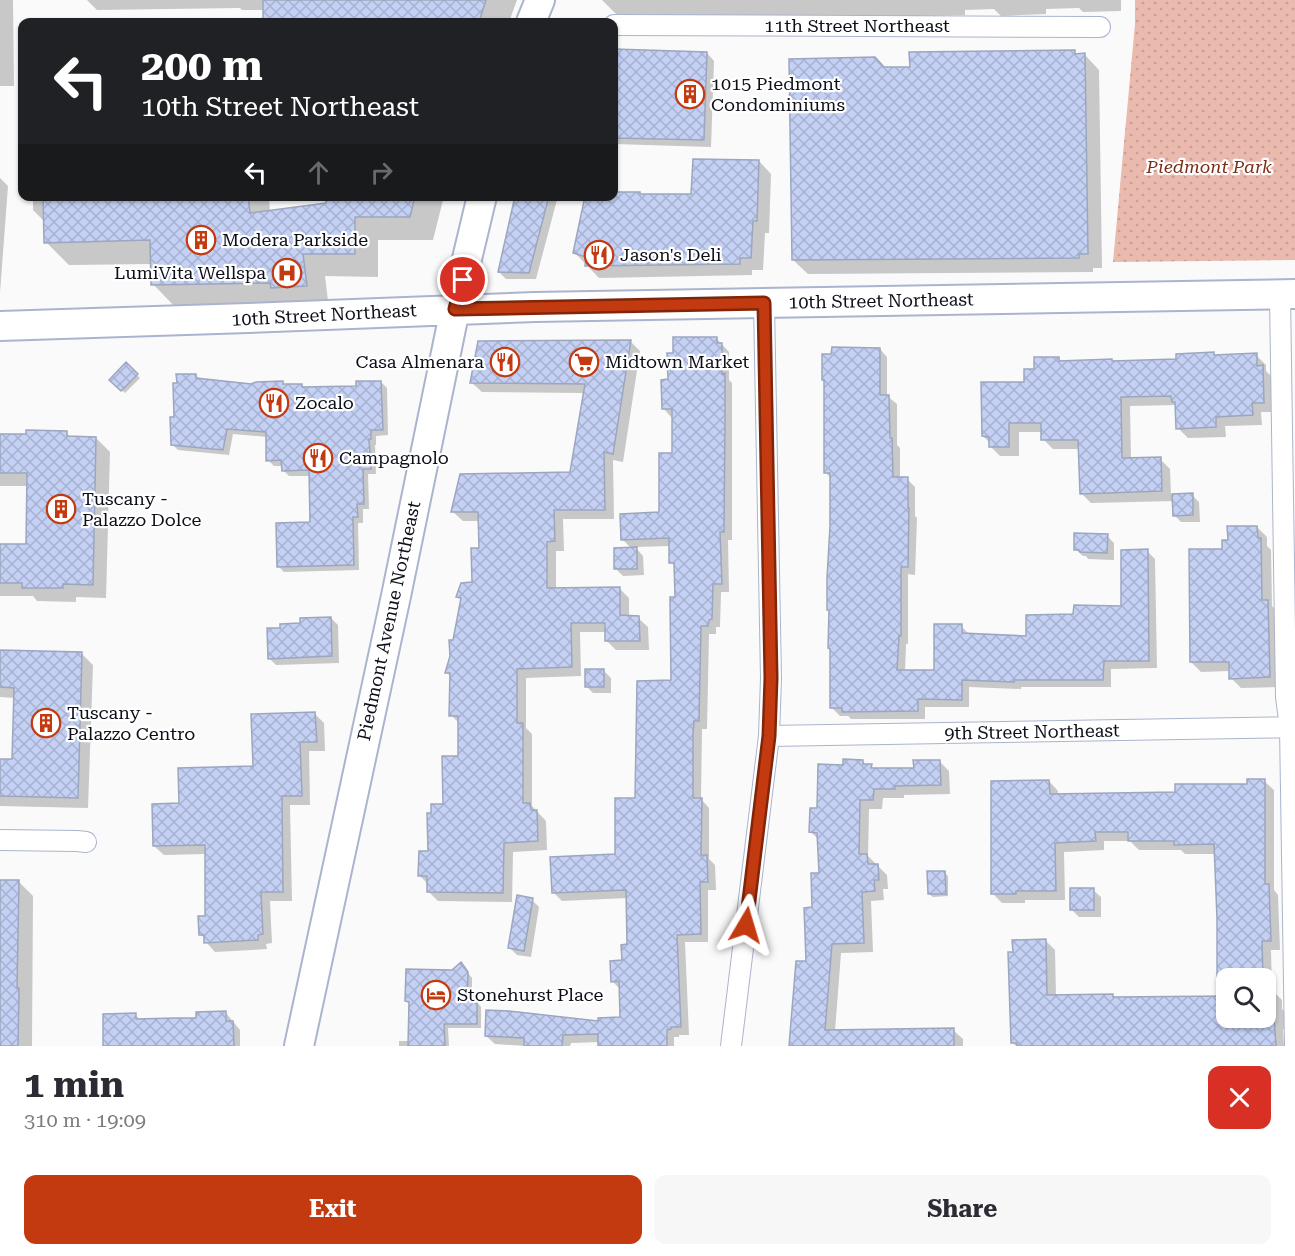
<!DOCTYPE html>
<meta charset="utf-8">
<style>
body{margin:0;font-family:"Roboto Serif",serif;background:#f7f7f7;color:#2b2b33;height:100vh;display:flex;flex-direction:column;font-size:22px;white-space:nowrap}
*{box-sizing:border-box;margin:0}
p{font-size:20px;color:#7c7c81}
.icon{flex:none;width:33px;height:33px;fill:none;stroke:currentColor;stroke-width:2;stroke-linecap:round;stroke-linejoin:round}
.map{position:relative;height:1046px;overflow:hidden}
.panel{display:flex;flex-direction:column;background:#fff;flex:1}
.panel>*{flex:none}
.guide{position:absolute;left:18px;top:18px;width:600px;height:183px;border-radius:12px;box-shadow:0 2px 4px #0004;background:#202124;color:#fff;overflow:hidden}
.buttons{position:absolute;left:1216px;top:968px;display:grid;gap:12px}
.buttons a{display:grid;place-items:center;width:60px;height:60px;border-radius:12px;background:#fff;box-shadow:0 2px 4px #0004;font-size:30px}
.pin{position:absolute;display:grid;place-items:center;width:51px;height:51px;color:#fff;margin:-26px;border:3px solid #fff;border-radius:50%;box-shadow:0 2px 6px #0007}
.me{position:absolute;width:66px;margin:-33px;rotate:7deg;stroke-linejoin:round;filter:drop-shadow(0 0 4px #0008)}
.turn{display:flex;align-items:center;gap:21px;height:126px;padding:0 24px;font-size:27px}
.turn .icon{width:78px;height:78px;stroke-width:2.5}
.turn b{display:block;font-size:42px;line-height:51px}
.lanes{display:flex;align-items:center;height:57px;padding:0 24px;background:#0003;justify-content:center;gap:30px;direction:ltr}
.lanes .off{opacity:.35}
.round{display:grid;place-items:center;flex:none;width:63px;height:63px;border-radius:12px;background:#f7f7f7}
.head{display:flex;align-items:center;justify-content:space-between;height:102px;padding:0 24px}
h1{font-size:36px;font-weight:700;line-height:45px}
.action{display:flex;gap:12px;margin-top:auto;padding:12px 24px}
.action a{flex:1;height:69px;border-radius:12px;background:#c33a10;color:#fff;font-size:24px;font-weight:700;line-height:69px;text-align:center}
.action a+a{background:#f7f7f7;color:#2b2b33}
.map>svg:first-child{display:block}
</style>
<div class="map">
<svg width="1295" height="1046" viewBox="0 0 1295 1046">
<defs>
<pattern id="park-dots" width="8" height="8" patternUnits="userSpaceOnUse" patternTransform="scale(1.5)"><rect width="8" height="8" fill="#e9baad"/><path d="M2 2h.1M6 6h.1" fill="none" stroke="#c79f94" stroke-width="1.8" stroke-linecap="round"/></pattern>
<pattern id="building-cross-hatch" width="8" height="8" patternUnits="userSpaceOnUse" patternTransform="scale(1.5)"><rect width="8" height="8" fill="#c4d1f5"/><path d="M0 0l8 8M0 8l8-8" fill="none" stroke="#a7b2d1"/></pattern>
</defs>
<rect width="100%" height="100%" fill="#fafafa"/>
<path fill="url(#park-dots)" d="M1135 0H1295V260L1113 262 1135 24Z"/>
<path fill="#0003" fill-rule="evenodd" d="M0 0H13L14 86H0Z
M87 0H517L509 22H265V10H242L240 8 97 10Z
M602 0H1121V11L1083 12 1079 8 1046 9V14L1001 16 994 9 965 10V15L828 18 796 20 792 16 619 17Z
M614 51 707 53 714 61 711 147 614 144Z
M1074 52 1078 55H1085L1099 70 1102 268H1093V272L808 274 793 260 884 68H911Z
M759 161 771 174 769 233H765L763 270H752V275L599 278 575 253 614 196V193H640L642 195H692Z
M0 178 8 186 0 293Z
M33 196H269L270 212 328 204V196H444L433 240H378V277L325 276 329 309 176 308 153 284 152 264 69 265 46 242 45 222 33 210Z
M517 196H558L536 279H506L499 272Z
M717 339 729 352V380L732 383V540H728L729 592H721L720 627H716V634H709L707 729H702L701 799 709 808V859L715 865 716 890H708V942H685L689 1035H679V1037H674V1046H600V1042L571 1043 570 1046H525L495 1044 486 1036 600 1022 622 1018 620 989 612 981 623 962 629 946 628 898 562 901 554 893 616 855 636 800 673 681 677 599 676 568 671 562 670 546 635 547 643 556 644 575 623 576 616 569 632 549 622 539 661 514 673 454V417H671L663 408 669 381Z
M631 342 640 351 623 462 613 460 614 519H563L564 551H556V589L619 588 629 598V617L638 618 648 627 649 650H616L607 641 606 632H580L581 676 526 678V728L532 734V806L546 821 547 850 513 852 512 902 438 901 428 891V884L420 876 430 853 433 814 444 805 459 758 460 724 451 715V677L447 673 462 601 458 597 473 584 480 550 479 521H463L453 512 571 473 585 393 482 392 472 383Z
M880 349 887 357V396L897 404V445L900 448V479H907L915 487V516L917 518 915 575 908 574V644H906L905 671H935L961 626 969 634 1028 638 1075 616 1123 608 1147 551 1155 559 1157 668 1111 669V687H1021V689L969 687V707H925V719H851L848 716H840L832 708 831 612 829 610 832 479 826 473 825 382 823 380Z
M1214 354 1216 356 1256 355 1266 365V371L1272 377 1273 412H1261L1262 425 1225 426 1226 437 1188 438 1178 428 1177 405 1130 406 1131 459H1160L1170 469 1171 495H1192L1199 502 1200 522H1181L1174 515V501L1091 503 1081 493 1080 449H1053L1043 439V432H1019V456H1000L990 446V443L983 436 1035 370 1059 359 1062 362 1178 360Z
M126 365 140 378 125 393 111 380Z
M196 375 200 380 251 385 283 383 285 385H302L305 389 358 387 381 382 387 388 388 435 376 436V445H375L376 474H368L369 509H363V523H358L359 570 284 572 278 566 312 524 311 476H289L283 470V466H274L268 460 267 437 233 434 229 455 178 450 172 444 175 418Z
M66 433 72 438H96L110 452 106 598 76 597V602L37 601 33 596H0V545L27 546 29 486H0V435Z
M1257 527 1267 537V546L1271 550 1272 606 1277 612 1279 687 1241 688 1231 678 1230 671 1201 672 1191 662 1224 550Z
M1107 536 1114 543V560L1088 559 1086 556H1083L1075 549Z
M331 618 338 625 339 663 276 665 269 658 281 630Z
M0 651 81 653 93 665 88 808 0 806V760H13L15 698 0 697Z
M604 671 611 678V693H593L586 686Z
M315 714 324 723 325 751H309L310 805H290L292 901H270L272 943 266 944 267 949 215 952 206 942V939L201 935 207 917 206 854 164 855 154 846 181 804 254 768Z
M862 761 867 765 871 766 875 769 915 770 939 761 949 771 950 794 904 795V798H883L882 809H869L868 856 887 875 888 889H883L884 900 871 901 873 952 841 953 835 1031 953 1030 963 1039V1046H791L808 963 814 909 821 874 819 840 811 832 818 809 845 766Z
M1049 781 1058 791V795L1177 793 1249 786 1264 781 1274 790V890L1278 895 1280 950H1271L1272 990 1282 1000V1009L1286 1013 1287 1029H1283L1284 1046H1016L1012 1042 1046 941 1055 950 1056 997 1113 996 1116 998H1219V919L1216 854H1185L1181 850H1139L1130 841H1104V850L1064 852 1065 900H1025V903H1002L993 894ZM1227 978H1266V1017H1227Z
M944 872 948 876V896L933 897 929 894Z
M0 881 19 882 33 896 32 1046H0Z
M1093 890 1101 897V917H1079L1072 910Z
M532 900 539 907 531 957 517 955 510 948Z
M461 964 472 978V1002H477L481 1007V1028H448L449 1046H399V1041H409L410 1004 406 1001 453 972Z
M226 1013 240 1030V1046H104L135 1015 141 1020 197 1019Z"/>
<path fill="url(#building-cross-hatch)" stroke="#9ca6be" stroke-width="1.5" d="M263 0H486L479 22H263Z
M614 49 707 52 704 140 614 138Z
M1075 50V54L1085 53 1088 254H1079V258L792 260 789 59 875 57 884 67H910L909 52Z
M693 159 759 160 757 221H753L751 258H740V264L585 266 586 257 573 253 585 196H614V192H640V194H691Z
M43 196H248L250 213 326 203V196H415L410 217H355V254H303L307 286 271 288 270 283 151 285 150 240 44 243Z
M515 196H549L529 273 498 272Z
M673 337H717V343H722V374L725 373V421L724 532H720L722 584H713L712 619 709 620 708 626H701L699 721H694L693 734V798H702L701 855H707L708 882H700L701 934 677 935 681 1027H671V1029L667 1030V1046H598V1034L563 1035 562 1046H524V1038L485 1036 486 1010 509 1011 598 1021V1018L620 1017 619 981 611 982 610 961 622 960 621 945 627 944 626 890 552 893 550 857 615 854V798H635L637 681 671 680 670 601V597H675L674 563H669V538L621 540 620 514 659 512V453H672V409H662L661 380 668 379 667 353H673Z
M631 340 613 454 604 452 605 510H554L555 541 547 542V588L620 587V615L639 616 640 641H605V623H571L572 667 517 669V723H523V803H530L531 810H537L538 841 504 843 503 893 427 892V876H418L419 851H428L427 813H431V804H443L442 756H458V716H449L450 673H445L450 656 449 640H453L461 598 456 597 461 583 472 582 471 548H479L478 512H451L460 474 570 472 585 384 470 383 478 341Z
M832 347 880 348V395H889L890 438H892L893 477H908V508H909L908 567H901V636H899L897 670H934V624H962V633L1026 636V615L1073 614 1074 605 1121 606V550L1148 549 1149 661H1104L1103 680H1014V682L962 680V700L918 699V711L842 712V708H830V649L828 648 829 610H827V578L830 526V473H824V380H822V354H831Z
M1214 352V355L1257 353V366L1263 365 1264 403H1252L1253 415 1216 417V427L1176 429 1175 402H1172L1171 396 1121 397 1122 458 1161 457 1162 491 1080 494 1078 440H1041V423H1009V447H989V437L982 436 981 382H1024V369H1034V357H1059V361L1112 359V361L1176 359V354Z
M126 362 138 374 121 391 109 380Z
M176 374H196V378L251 384 256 382 283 381V384H302V387L356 386V381H381L383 430H371V439H369L371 469H363L364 504H357L358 517H353L354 565 277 567 276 523 310 522 309 470 282 471 281 460 266 461V432L227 429 223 450 171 445 170 417H174L173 383H177Z
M26 430 67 431V436L96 437 93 585 63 584V588H22V583H0V544H26L27 473H0V434H26Z
M1193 493V515L1173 516 1172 494Z
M1227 526H1257L1258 538H1261L1262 600H1268L1270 677 1229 679V662H1190L1189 549H1222V540H1228Z
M1074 533 1108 534 1107 553 1080 552 1079 550H1074Z
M637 547V569H614V548Z
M331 617 332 656 268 659 267 628H280V624L300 623V618Z
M0 650 82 652 78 798 0 796V759H12L14 688 0 687Z
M585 669H604V687H585Z
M315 712 317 742H300L302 796H282L283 892H261L263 934 258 935V940L204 943V935H199L198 916H205V845L153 846 152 804 179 803 178 768 253 766 251 714Z
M843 759 863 760V764H872L871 768H914L913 760H940L941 785 895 786V789H874L873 800H860L859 854H867L868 864H878L879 880H874L875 891 862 892 864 943 832 944 825 1030 954 1028V1046H789L796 961H806L804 908 812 907 811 873H819L817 833 809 832 810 808H817L818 764 843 765Z
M1247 779H1265V884H1269L1271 941H1262L1263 978H1217V919L1214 844 1174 845V841H1128V832H1095L1096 841 1055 843 1056 891H1016V894H991V781L1049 780 1050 794 1175 792V784H1247Z
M927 871H945L946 894H928Z
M0 880H19L17 988H19L18 1046H0Z
M1070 888H1094V910H1070Z
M517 895 533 898 524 951 508 948Z
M1046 939 1047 995 1113 994V997L1227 996V1017H1274L1276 1046H1017V1043H1011L1008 952H1013L1012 940Z
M461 962 468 972 467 1001H477V1024H444L445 1046H408L409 1002 405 1001 406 969 452 970Z
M226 1011V1021H233L234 1046H103V1014L136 1013V1019L175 1018H196V1012Z"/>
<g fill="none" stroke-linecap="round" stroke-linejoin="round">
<g stroke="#abb4cd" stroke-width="22">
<path id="minor" d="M614 25 1100 27
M1280 295 1286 697 1290 727 1295 1046
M769 736 1295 727
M0 840 77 841 86 842
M731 1046 769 736 771 678 764 303"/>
</g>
<g stroke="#abb4cd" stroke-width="32">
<path id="secondary" d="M531 22 540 0
M0 326 248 318 535 307 1295 294
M299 1046 396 596 455 309 482 196"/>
</g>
<use href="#minor" stroke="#fff" stroke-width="20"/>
<use href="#secondary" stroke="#fff" stroke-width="28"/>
</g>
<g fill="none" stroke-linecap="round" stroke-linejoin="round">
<g stroke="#7f260a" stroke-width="15">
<path id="route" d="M463 280 455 309 764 303 771 678 769 736 746 925"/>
</g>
<use href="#route" stroke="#c33a10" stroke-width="10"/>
</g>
<defs>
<g id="building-ring" transform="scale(1.5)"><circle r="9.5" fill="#fff" stroke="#c33a10" stroke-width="1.5"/><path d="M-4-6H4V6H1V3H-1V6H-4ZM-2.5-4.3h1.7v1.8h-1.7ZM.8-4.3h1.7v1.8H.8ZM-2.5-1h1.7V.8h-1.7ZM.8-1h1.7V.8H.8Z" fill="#c33a10"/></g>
<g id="restaurant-ring" transform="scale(1.5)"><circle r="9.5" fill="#fff" stroke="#c33a10" stroke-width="1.5"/><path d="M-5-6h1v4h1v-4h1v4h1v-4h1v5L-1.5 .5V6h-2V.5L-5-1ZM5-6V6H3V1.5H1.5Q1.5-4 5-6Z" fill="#c33a10"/></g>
<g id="hospital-ring" transform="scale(1.5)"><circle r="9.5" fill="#fff" stroke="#c33a10" stroke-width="1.5"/><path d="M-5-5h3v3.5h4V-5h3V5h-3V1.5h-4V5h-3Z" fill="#c33a10"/></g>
<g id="supermarket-ring" transform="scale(1.5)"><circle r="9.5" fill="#fff" stroke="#c33a10" stroke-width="1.5"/><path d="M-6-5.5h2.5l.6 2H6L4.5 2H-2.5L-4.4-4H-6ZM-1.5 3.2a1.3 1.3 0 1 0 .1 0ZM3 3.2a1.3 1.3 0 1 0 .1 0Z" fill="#c33a10"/></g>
<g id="hotel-ring" transform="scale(1.5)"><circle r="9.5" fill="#fff" stroke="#c33a10" stroke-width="1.5"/><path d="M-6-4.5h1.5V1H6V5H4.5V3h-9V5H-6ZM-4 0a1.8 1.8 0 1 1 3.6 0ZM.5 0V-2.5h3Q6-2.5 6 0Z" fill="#c33a10"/></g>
</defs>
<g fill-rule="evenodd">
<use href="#building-ring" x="690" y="94"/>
<use href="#building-ring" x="201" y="240"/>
<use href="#restaurant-ring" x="599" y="255"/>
<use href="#hospital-ring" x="287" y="273"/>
<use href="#restaurant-ring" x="505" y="362"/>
<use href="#supermarket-ring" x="584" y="362"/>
<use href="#restaurant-ring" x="274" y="403"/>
<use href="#restaurant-ring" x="318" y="458"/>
<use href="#building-ring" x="61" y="509"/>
<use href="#building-ring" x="46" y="723"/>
<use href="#hotel-ring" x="436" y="995"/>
</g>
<g text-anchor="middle" stroke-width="4.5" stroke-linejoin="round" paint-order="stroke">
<g font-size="18" fill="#0c0f18" stroke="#fff">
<text x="857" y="32">11th Street Northeast</text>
<text transform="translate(881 301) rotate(-1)" y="6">10th Street Northeast</text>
<text transform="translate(324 315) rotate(-3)" y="6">10th Street Northeast</text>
<text transform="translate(389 621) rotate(-78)" y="6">Piedmont Avenue Northeast</text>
<text transform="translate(1032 732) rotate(-1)" y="6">9th Street Northeast</text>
</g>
<g font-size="18" fill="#0c0f18" stroke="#fff" text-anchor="start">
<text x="711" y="90">1015 Piedmont<tspan x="711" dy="21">Condominiums</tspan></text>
<text x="222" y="246">Modera Parkside</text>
<text x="620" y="261">Jason's Deli</text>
<text x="266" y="279" text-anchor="end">LumiVita Wellspa</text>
<text x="484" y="368" text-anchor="end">Casa Almenara</text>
<text x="605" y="368">Midtown Market</text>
<text x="295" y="409">Zocalo</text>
<text x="339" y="464">Campagnolo</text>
<text x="82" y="505">Tuscany -<tspan x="82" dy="21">Palazzo Dolce</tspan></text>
<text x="67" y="719">Tuscany -<tspan x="67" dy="21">Palazzo Centro</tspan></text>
<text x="457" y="1001">Stonehurst Place</text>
</g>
<g font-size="18" font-style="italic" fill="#7b2c16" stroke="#fff">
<text x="1209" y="173">Piedmont Park</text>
</g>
</g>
</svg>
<div class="buttons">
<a><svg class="icon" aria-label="search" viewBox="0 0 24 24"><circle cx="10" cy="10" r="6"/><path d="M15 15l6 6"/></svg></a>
</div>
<div class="pin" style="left:463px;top:280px;background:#d93025"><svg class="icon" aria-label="arrive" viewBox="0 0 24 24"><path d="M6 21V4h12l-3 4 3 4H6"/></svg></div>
<svg class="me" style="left:746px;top:925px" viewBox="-20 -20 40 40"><path d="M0-17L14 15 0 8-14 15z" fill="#c33a10" stroke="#fff" stroke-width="4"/></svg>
<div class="guide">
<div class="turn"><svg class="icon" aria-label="left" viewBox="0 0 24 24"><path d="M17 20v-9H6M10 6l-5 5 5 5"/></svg><div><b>200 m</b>10th Street Northeast</div></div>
<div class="lanes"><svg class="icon" aria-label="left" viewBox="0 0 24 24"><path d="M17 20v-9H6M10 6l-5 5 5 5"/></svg><svg class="icon off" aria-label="ahead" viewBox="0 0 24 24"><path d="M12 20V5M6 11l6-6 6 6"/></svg><svg class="icon off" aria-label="right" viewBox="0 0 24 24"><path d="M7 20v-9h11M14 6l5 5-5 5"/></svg></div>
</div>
</div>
<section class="panel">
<div class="head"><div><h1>1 min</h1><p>310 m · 19:09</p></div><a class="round" style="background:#d93025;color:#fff"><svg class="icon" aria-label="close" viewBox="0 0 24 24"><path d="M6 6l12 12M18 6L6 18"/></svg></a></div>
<div class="action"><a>Exit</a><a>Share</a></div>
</section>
